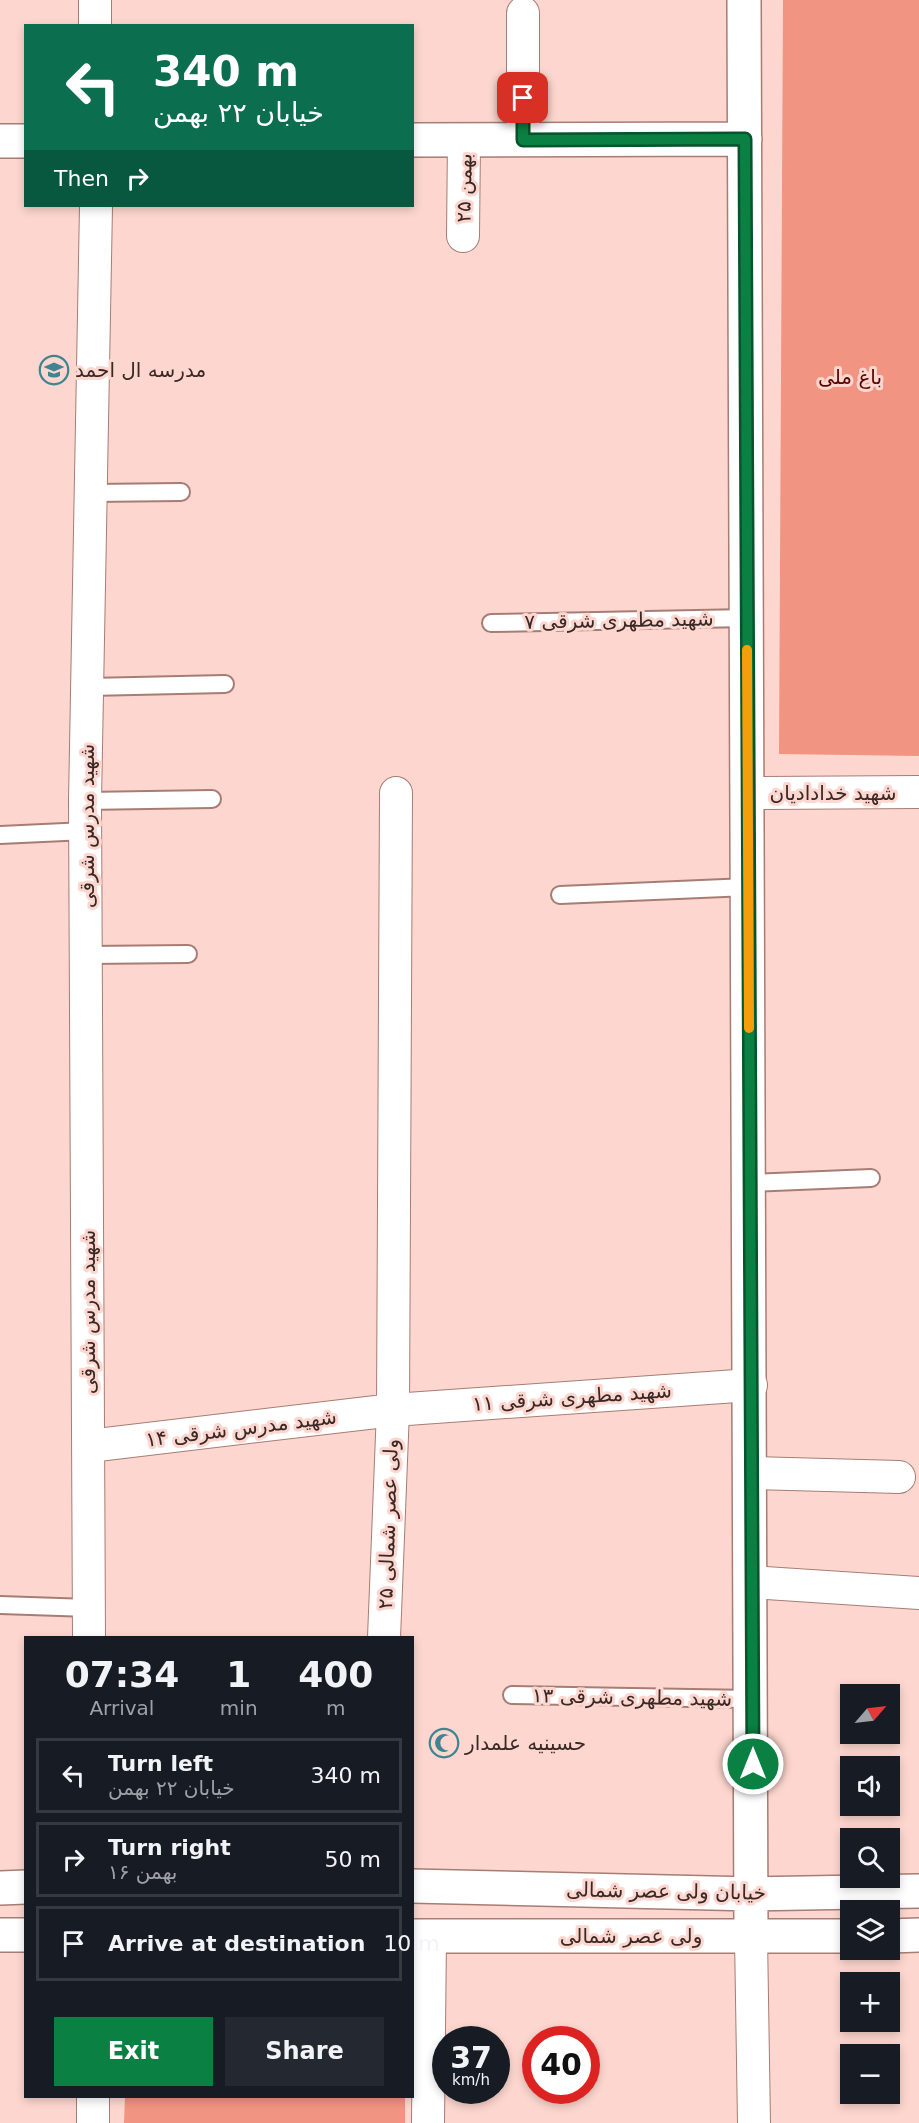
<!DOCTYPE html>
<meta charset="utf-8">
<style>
body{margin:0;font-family:"DejaVu Sans","Noto Sans Arabic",sans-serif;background:#242831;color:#f1f3f6;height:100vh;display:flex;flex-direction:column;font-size:22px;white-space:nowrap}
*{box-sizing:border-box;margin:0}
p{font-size:20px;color:#9ea1a6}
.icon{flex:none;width:33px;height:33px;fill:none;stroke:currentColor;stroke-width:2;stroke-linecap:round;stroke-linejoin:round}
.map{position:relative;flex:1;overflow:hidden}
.sheet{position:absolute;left:24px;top:1636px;width:390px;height:462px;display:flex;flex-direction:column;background:#171b24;border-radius:0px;box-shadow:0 3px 9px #0003}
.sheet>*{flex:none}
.banner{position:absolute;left:24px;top:24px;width:390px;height:183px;border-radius:0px;box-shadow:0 3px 9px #0003;background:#0b6e4f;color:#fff;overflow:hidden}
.needle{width:39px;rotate:62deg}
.buttons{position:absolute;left:840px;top:1684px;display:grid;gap:12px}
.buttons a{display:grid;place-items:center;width:60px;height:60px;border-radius:0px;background:#171b24;box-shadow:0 3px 9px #0003;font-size:30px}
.speed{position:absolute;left:432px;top:2026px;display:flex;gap:12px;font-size:30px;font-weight:700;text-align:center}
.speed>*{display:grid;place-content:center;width:78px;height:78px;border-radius:50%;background:#171b24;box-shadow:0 3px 9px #0003;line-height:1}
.speed small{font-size:15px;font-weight:400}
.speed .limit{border:9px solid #d22;background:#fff;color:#111}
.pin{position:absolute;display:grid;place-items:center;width:51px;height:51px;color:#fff;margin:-26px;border-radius:12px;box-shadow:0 3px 9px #0006}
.me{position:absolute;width:66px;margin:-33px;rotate:0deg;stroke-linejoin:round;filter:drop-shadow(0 0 4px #0008)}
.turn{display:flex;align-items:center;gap:21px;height:126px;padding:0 30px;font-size:27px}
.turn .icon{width:78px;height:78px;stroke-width:2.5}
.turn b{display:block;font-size:42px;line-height:51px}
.then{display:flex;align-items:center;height:57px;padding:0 30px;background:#0003;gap:12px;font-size:22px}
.eta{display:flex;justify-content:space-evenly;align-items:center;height:102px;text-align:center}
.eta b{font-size:36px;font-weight:800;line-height:42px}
.cta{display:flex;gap:12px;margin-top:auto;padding:12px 30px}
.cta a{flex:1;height:69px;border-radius:0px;background:#0b8043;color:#fff;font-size:24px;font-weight:800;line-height:69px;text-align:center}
.cta a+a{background:#242831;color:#f1f3f6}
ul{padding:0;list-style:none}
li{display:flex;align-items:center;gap:18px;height:75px;margin:0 12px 9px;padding:0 18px;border:3px solid #363941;border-radius:0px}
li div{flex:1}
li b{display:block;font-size:22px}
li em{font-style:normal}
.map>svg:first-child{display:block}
</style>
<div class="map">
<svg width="919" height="2123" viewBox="0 0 919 2123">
<rect width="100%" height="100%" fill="#fdd7cf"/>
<path fill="#f19482" d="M783 0H919V756L779 754Z
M125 2097H405V2123H124Z"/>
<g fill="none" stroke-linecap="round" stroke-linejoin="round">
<g stroke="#a77c73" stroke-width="20">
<path id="lane" d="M92 493 181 492
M491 623 747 618
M89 687 225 684
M85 801 212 799
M0 835 86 831
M560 895 748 887
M88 955 188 954
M750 1183 871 1178
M0 1605 89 1608
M512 1695 752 1699"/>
</g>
<g stroke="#a77c73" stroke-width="34">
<path id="street" d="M95 0V26
M523 13V140
M463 236 464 140
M748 793 919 792
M89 1446 393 1410 751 1385
M751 1473 899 1477
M751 1582 919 1593
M89 1638 85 801 96 206
M384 1638 393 1410 396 793
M751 1936 754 2123
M93 2123V2097
M428 2123 430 1937"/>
</g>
<g stroke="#a77c73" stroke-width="36">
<path id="secondary" d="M744 0 751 1936
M412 140 745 139
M0 141H26
M412 1886 753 1894 919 1891
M0 1888 26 1887
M0 1935H26
M412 1936H850
M890 1936 919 1935"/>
</g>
<use href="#lane" stroke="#fff" stroke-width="16"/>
<use href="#street" stroke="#fff" stroke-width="32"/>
<use href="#secondary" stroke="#fff" stroke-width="33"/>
</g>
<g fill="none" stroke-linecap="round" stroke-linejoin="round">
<g stroke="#07532c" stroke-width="15">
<path id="route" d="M523 98V140L745 139 753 1764"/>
</g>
<use href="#route" stroke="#0b8043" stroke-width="10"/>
<path stroke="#f59e0b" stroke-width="10" d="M747 650 749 1028"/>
</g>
<defs>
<g id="school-ring" transform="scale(1.5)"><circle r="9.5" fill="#fdd7cf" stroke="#3f8491" stroke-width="1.5"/><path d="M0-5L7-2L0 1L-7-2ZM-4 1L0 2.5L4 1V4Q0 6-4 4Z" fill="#3f8491"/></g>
<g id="mosque-ring" transform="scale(1.5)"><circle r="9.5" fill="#fdd7cf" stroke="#3f8491" stroke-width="1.5"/><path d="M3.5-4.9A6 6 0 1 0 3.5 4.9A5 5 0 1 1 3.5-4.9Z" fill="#3f8491"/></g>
</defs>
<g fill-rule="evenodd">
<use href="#school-ring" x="54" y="370"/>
<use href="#mosque-ring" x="444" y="1743"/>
</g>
<g text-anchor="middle" stroke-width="6" stroke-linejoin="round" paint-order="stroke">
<g font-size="20" fill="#3a2825" stroke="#fdd7cf">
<text transform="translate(464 188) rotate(-89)" y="7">بهمن ۲۵</text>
<text transform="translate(619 620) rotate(-1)" y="7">شهید مطهری شرقی ۷</text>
<text x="833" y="800">شهید خدادادیان</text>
<text transform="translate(87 826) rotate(-90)" y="7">شهید مدرس شرقی</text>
<text transform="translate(88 1312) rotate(-90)" y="7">شهید مدرس شرقی</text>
<text transform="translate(572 1397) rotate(-4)" y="7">شهید مطهری شرقی ۱۱</text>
<text transform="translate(241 1428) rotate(-7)" y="7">شهید مدرس شرقی ۱۴</text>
<text transform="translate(388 1524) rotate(-88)" y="7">ولی عصر شمالی ۲۵</text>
<text transform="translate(632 1697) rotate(1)" y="7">شهید مطهری شرقی ۱۳</text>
<text transform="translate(666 1891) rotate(1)" y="7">خیابان ولی عصر شمالی</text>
<text x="631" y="1943">ولی عصر شمالی</text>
</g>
<g font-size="20" fill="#3a2825" stroke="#fdd7cf" text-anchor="start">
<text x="75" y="377">مدرسه ال احمد</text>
<text x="465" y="1750">حسینیه علمدار</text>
</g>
<g font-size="20" fill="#580600" stroke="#fdd7cf">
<text x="850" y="384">باغ ملی</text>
</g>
</g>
</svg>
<div class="buttons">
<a><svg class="needle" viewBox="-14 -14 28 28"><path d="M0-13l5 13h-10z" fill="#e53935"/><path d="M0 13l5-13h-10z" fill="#9ea1a6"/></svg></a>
<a><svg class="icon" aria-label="sound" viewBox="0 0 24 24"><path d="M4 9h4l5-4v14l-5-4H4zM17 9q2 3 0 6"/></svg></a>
<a><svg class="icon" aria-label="search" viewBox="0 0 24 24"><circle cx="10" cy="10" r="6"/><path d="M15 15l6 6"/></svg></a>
<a><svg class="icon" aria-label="layers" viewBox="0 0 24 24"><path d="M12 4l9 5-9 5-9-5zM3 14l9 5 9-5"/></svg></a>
<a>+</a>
<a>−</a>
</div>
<div class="speed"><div>37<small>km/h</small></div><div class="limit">40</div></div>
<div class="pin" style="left:523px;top:98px;background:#d93025"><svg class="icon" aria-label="arrive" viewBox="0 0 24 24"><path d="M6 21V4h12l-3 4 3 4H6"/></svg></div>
<svg class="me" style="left:753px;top:1764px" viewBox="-20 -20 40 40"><circle r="17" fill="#0b8043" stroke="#fff" stroke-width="3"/><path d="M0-11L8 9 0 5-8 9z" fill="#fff"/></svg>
<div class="banner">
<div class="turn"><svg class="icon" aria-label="left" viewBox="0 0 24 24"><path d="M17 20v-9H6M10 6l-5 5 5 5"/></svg><div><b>340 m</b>خیابان ۲۲ بهمن</div></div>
<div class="then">Then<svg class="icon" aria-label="right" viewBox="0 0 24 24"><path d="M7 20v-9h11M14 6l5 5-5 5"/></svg></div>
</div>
<section class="sheet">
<div class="eta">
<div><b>07:34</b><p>Arrival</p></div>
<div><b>1</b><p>min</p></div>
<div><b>400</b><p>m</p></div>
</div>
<ul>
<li><svg class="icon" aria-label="left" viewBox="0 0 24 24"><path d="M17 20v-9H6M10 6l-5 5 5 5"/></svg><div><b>Turn left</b><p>خیابان ۲۲ بهمن</p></div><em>340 m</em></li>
<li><svg class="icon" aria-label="right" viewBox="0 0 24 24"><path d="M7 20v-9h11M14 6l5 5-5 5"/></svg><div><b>Turn right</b><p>بهمن ۱۶</p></div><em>50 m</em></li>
<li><svg class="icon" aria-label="arrive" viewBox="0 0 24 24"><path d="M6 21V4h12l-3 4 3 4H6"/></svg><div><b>Arrive at destination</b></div><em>10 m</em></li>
</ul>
<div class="cta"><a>Exit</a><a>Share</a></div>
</section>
</div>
